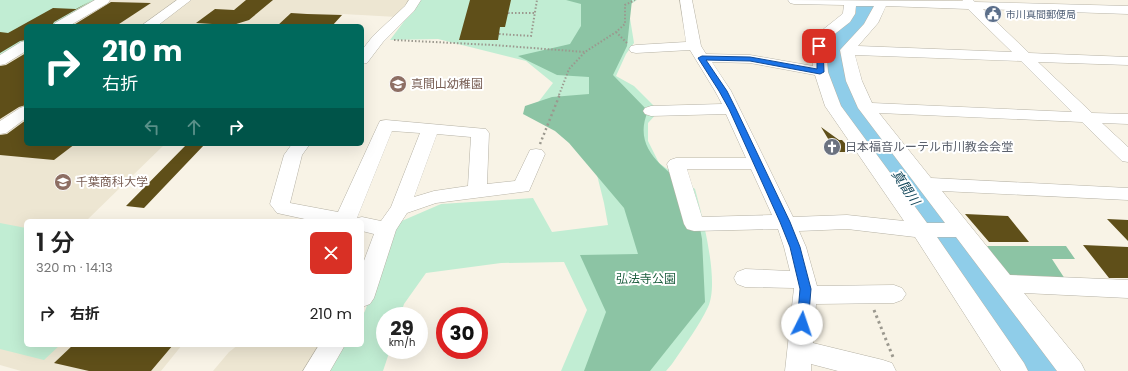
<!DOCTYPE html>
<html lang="ja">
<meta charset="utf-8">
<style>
body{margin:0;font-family:Poppins,"Noto Sans JP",sans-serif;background:#f6f6f6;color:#222;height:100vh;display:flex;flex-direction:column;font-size:15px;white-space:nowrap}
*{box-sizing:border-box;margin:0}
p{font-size:13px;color:#767676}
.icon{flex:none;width:22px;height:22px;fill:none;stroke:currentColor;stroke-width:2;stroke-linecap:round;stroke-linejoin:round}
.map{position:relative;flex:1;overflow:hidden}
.details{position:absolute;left:24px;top:219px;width:340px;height:128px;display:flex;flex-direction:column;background:#fff;border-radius:6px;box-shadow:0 4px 16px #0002}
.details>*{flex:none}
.hud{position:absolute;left:24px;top:24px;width:340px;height:122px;border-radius:6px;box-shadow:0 4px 16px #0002;background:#00695c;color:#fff;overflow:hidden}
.speed{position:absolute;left:376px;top:307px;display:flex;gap:8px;font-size:20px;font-weight:700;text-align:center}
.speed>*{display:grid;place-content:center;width:52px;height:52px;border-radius:50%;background:#fff;box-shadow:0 4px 16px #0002;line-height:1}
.speed small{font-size:10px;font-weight:400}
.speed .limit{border:6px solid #d22;background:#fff;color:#111}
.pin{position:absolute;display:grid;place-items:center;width:34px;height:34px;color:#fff;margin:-17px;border-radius:8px;box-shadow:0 2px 6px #0006}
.me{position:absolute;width:44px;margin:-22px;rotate:4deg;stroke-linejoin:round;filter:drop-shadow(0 0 3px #0008)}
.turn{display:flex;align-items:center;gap:14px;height:84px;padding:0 12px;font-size:18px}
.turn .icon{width:52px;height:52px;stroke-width:2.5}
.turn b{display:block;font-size:28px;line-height:34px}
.lanes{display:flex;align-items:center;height:38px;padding:0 12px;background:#0003;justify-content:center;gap:20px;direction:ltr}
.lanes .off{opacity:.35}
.round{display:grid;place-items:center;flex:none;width:42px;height:42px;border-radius:6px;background:#f6f6f6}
.headline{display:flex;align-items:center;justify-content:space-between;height:68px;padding:0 12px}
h1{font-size:24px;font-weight:600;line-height:30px}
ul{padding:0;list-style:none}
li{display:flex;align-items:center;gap:12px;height:52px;padding:0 12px}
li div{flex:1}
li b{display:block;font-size:15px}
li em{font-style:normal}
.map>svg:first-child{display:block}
</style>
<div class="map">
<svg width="1128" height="371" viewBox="0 0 1128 371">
<rect width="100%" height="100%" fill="#f8f3e6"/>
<path fill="#ede6d2" d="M110 0H411L397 17 343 14 332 26H66Z
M26 50V144H165L86 221H26V345H182L161 371H21L0 365V65Z
M238 345H325L306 371H213L229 352Z"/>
<path fill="#c1edd3" d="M0 0H102L58 26H26V45L0 60Z
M420 0H637L628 6 634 43 626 54 616 76 634 86 659 111 648 123V141L659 163 695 189C702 215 720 282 708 307 699 326 684 346 672 364L666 371H561L587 310 564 262 501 263 426 273 404 304 400 316H385V350H390L383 371H323L342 345H362V316L365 311 397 223 441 204 533 198 552 232 608 225 604 203 596 171 566 127 533 109 553 83 526 61 438 39 390 40Z
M0 223 26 228V345H60L44 360 0 349Z"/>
<path fill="#8cc4a4" d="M566 0H632L627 46 613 75 648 111C631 150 667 170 693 191L702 239 705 302 650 371H584L606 312 580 255 638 254 624 208 569 143 555 131 523 114 525 106 552 97 589 94V77L557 75 518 56 570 44 581 26V4Z
M987 246H1066L1075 259H1052L1065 279 1008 276Z"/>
<path fill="#8fcde9" d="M855 4 876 5 864 26 848 75 1062 371H1023L839 107 828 73 825 41 856 13Z"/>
<path fill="#5f4f19" d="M246 0H273L249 20 230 26H210L212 24 196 23 215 9 234 10Z
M470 0H511L505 27H500L498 40H459Z
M91 1 54 22 52 26H26V40L20 41 0 53V32L8 33 53 8 76 9Z
M111 2 151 3 116 26H72Z
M291 13 307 14 342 15 332 26H277Z
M26 53V105L19 107 0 119V66L6 65Z
M26 120V144H75L54 160 0 155V135L7 134Z
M821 127 839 140H842L853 152H836Z
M187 144H205L144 208 126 206Z
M965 214 1008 216 1029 242H989Z
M1107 219 1128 220V241Z
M1083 245 1128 247V278H1109Z
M73 345H173L151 371H89L54 363Z"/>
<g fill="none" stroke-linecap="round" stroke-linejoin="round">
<g stroke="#b6b2a5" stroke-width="1">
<path id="minor" d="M95 0H110L108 3 69 26H53L55 23Z
M177 0H191L157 26H141Z
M409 0H421L414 11 383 42 367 63 362 64V50L373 36 405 6Z
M680 0H692L701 46 706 54 750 55 813 66C811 33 816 36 840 16L843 13 844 5 794 4 790 3 788 0 962 1 963 0H973L975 2 1128 6V14L983 9 1029 53 1128 57V65L1038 62 1092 113 1128 114V124L1102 123 1128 147V162L1122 161 1082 122 879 113 931 178 1128 188V200L942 191 1010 275 1128 280V298L1024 293 1081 363 1085 371H1057L956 237H937L1024 363 1028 371H1001L915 237 847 229 799 231 806 247 817 286 894 285 902 288 906 294 902 300 894 303 816 304 813 343 883 360 892 363 896 371H838L811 364V371H785L794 288 745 287 737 284 734 278 737 272 745 269 790 271 784 247 778 229 694 231 687 229 684 224 667 164 670 160 676 158H746L726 114 651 116 645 114 643 111 645 108 651 106 722 104 715 91 690 50 636 53 631 52 629 49 631 46 636 45 686 42ZM856 6H874L864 24 840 50 846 81 858 108 945 223H927L841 106 828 72 826 47 827 40 850 22 855 14ZM886 6 968 9 1012 52 858 46 878 23ZM855 55 1021 61 1072 112 872 103 862 81ZM712 62 750 63 815 75 825 106 904 221 847 215 793 217 731 91ZM687 169H751L772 215 702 217Z
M26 41V51L5 64 0 65V55L21 42Z
M26 106V118L6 133 0 134V121L20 108Z
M386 120 486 129 489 133 487 184 515 181 530 150 536 149 542 150 545 154 529 191 436 203 407 213 396 230 374 298 370 304 362 307V266L374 234 362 231V221H314L277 213 270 204 284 155 292 144H310L302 155 290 203 338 212 378 125 380 121ZM392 131 420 133 391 207 381 221 362 217 357 218ZM437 134 471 137 468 186 434 191 414 197Z
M319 345H345L330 371H303Z"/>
</g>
<path stroke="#9b988e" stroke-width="2" stroke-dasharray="1.5 2" stroke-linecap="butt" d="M508 13H535
M616 32 627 43
M499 34 531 36 537 0
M394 40 493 45 585 52 616 32 625 24V5L635 0
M559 95 569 69 585 52"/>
<path stroke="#9b988e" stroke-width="2.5" stroke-dasharray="2 3" stroke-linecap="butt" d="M540 144 560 94"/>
<path stroke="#9b988e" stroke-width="3" stroke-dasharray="2.5 3.5" stroke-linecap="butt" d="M874 310 893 357"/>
<use href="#minor" fill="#fff" fill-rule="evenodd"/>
</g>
<path fill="#1a73e8" stroke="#114b97" d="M817 45 823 46 824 72 820 74 750 61 706 60 727 91 736 109 790 222 800 247 811 289 808 324 807 327 802 329 798 327 797 324 800 289 790 247 780 222 729 109 719 91 698 58 702 56 750 57 817 69Z"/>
<defs>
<g id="civic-disc" transform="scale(0.9)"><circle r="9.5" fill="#5c6f8a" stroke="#fff"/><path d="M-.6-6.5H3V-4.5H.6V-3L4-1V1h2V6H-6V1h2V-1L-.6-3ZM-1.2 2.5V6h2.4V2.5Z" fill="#fff"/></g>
<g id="school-disc" transform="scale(0.9)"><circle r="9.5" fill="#8d6e63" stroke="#fff"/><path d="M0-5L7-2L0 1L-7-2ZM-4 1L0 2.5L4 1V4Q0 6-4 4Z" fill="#fff"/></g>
<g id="church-disc" transform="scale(0.9)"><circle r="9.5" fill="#6b7280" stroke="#fff"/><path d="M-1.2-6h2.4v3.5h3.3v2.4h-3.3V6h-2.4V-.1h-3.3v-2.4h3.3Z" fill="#fff"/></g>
<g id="university-disc" transform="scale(0.9)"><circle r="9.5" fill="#8d6e63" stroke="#fff"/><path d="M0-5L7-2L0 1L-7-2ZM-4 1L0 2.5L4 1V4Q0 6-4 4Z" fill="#fff"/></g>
</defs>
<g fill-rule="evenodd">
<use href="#civic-disc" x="993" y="14"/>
<use href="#school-disc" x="398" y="84"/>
<use href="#church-disc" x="832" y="147"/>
<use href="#university-disc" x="63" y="182"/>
</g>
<g text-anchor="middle" stroke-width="4" stroke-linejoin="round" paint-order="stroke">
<g font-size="10" fill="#4e5e75" stroke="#fff" text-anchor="start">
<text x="1006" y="18">市川真間郵便局</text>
</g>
<g font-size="12" fill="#785e54" stroke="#fff" text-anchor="start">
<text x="411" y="88">真間山幼稚園</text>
<text x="76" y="186">千葉商科大学</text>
</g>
<g font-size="12" fill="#5b616d" stroke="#fff" text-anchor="start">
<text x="845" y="151">日本福音ルーテル市川教会会堂</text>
</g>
<g font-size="12" fill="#1f5f40" stroke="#fff">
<text x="646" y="283">弘法寺公園</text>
</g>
<g font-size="13" font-style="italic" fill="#124659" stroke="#fff">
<text transform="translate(906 187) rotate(56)" y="5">真間川</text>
</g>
</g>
</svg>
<div class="speed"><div>29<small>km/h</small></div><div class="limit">30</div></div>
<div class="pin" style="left:819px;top:46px;background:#d93025"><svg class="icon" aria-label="arrive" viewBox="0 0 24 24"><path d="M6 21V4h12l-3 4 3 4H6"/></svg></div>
<svg class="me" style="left:802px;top:324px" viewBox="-20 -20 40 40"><circle r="19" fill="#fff"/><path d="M0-13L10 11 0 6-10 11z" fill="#1a73e8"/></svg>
<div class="hud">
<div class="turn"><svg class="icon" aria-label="right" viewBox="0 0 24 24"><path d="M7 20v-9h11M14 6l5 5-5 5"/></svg><div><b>210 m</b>右折</div></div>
<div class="lanes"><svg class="icon off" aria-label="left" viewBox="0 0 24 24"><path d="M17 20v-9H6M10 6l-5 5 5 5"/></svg><svg class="icon off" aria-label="ahead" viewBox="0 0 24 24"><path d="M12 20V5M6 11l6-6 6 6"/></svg><svg class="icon" aria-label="right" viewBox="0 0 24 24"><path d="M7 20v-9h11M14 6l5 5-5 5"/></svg></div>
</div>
<section class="details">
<div class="headline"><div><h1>1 分</h1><p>320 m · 14:13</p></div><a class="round" style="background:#d93025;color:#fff"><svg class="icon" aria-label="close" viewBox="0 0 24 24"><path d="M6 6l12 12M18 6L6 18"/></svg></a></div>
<ul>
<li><svg class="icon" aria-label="right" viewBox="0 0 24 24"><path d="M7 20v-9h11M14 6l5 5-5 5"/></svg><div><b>右折</b></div><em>210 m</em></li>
</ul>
</section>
</div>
